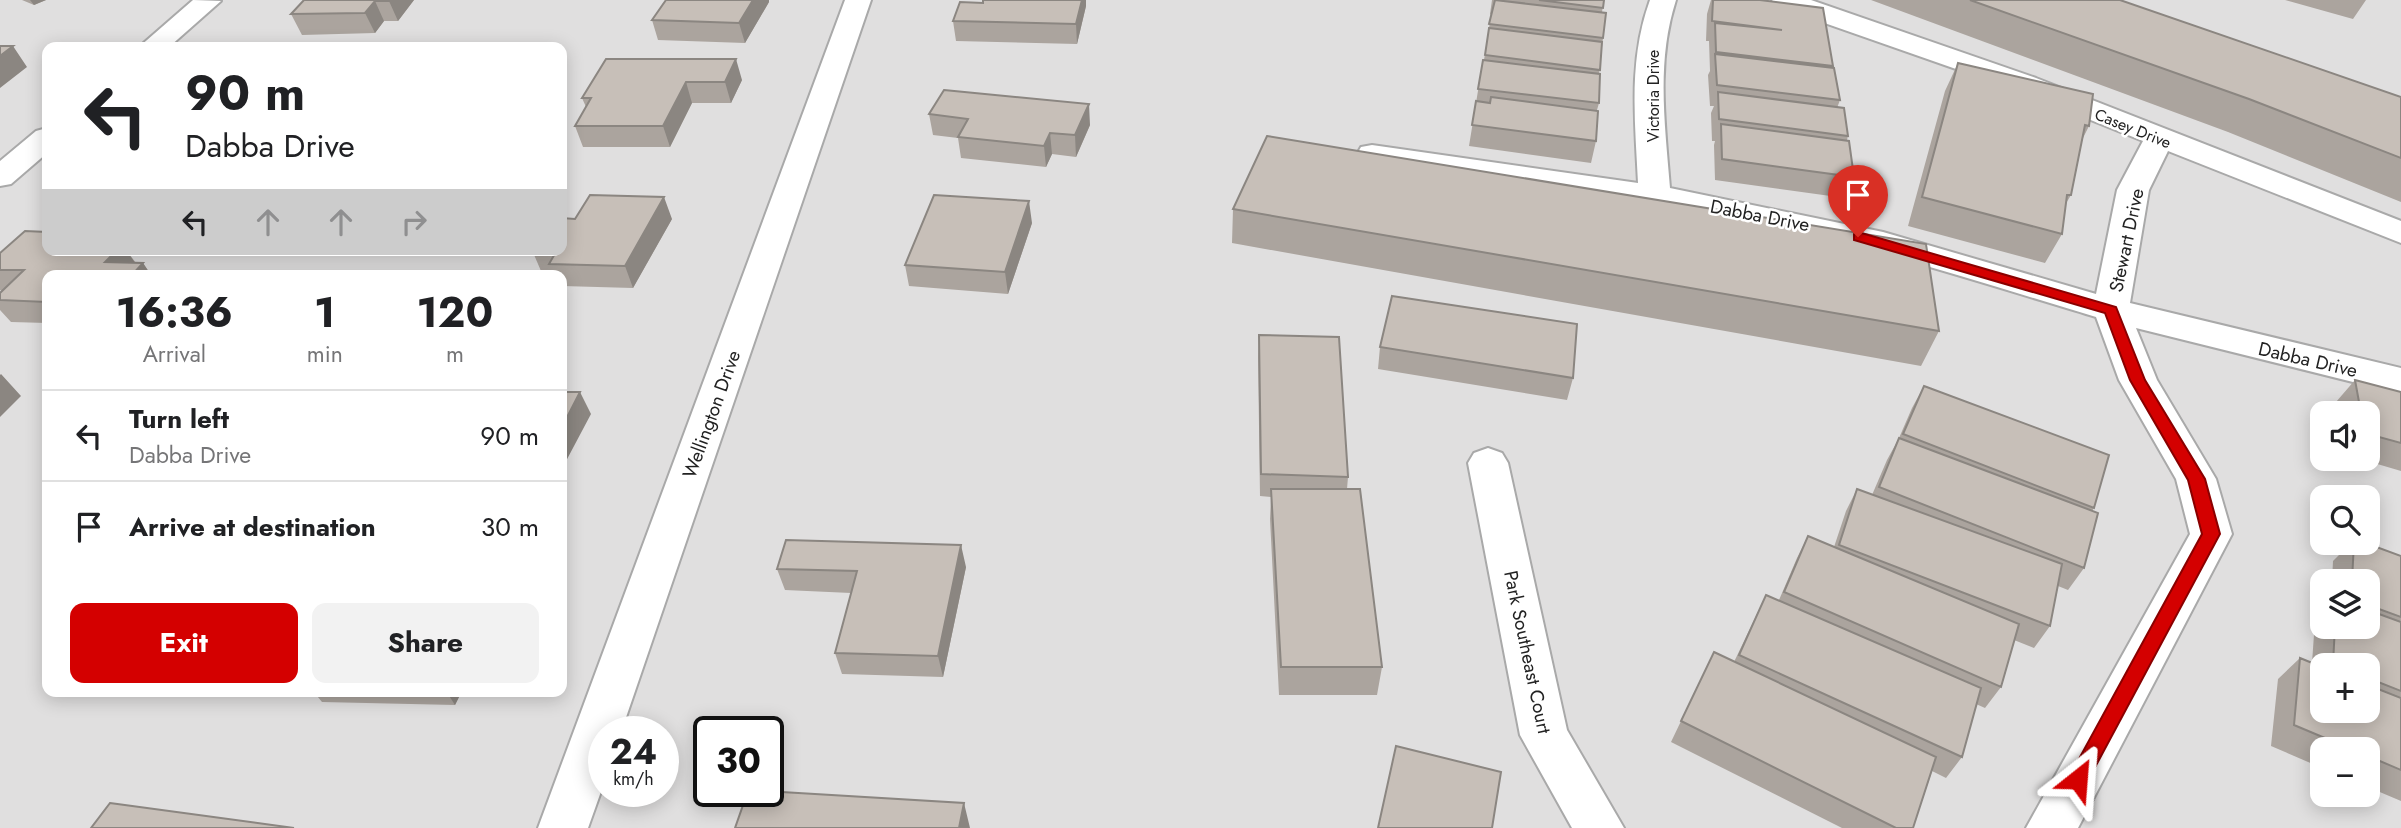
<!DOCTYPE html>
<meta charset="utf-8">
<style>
body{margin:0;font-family:Jost,sans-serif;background:#f2f2f2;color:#202124;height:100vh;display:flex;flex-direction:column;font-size:26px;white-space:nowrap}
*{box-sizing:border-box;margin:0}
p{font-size:23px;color:#757577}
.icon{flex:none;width:38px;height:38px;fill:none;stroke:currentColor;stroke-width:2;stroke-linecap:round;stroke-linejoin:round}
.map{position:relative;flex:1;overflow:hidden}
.panel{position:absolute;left:42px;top:270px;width:525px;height:427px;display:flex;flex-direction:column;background:#fff;border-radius:14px;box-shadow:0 4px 18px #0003}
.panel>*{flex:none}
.guide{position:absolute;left:42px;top:42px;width:525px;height:214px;border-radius:14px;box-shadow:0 4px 18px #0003;background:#fff;color:#202124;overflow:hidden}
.fabs{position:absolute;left:2310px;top:401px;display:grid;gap:14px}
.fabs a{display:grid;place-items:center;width:70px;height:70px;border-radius:14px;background:#fff;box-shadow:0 4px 18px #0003;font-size:35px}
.speed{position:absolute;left:588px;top:716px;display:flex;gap:14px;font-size:35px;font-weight:700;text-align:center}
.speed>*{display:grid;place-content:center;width:91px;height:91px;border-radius:50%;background:#fff;box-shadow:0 4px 18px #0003;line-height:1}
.speed small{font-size:18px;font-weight:400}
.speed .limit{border:4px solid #111;border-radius:10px;background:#fff;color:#111}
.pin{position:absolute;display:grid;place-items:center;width:60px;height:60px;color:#fff;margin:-72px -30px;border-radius:50% 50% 50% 0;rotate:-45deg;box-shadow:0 0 7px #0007}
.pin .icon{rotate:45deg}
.me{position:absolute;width:77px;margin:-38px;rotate:28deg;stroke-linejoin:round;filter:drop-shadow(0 0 5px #0008)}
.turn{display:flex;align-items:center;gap:24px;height:147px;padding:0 28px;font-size:32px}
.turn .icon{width:91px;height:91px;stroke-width:2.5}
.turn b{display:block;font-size:49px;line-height:60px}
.lanes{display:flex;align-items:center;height:66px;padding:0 28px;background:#0003;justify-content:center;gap:35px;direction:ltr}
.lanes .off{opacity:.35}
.eta{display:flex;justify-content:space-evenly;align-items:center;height:119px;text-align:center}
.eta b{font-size:42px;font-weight:700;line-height:49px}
.cta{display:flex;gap:14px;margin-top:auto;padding:14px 28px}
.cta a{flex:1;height:80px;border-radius:14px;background:#d40000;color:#fff;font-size:28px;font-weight:700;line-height:80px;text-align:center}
.cta a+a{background:#f2f2f2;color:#202124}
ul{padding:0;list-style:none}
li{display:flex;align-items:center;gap:21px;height:91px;padding:0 28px;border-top:2px solid #e0e0e0}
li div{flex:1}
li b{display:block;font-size:26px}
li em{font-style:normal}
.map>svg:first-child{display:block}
</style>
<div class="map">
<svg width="2401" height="828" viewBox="0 0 2401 828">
<rect width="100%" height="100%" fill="#f2efe9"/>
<path fill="#e0dfdf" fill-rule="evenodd" d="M0 0H2401V828H0ZM47 47H562V250H47ZM47 275H562V691H47ZM2322 413H2368V458H2322ZM2322 497H2368V542H2322ZM2322 581H2368V626H2322ZM2322 665H2368V710H2322ZM604 732H663V791H604ZM709 732H768V791H709ZM2322 749H2368V794H2322Z"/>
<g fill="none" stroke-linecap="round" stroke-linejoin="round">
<g stroke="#a9a9a9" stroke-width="4">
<path id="minor" d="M193 0 221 1 169 47H139Z
M845 0H871L621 732H604V783L588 828H538Z
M1650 0H1676C1656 62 1665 124 1670 188L1883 232 2096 294 2117 190 2143 141 2016 90 1776 6 1772 0H1811L2036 78 2401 221V243L2168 151 2149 190 2130 303 2401 368V394L2136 328 2157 380 2216 479 2232 534 2078 828H2026L2190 534 2176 479 2119 380 2096 317C1993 286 1890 253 1785 229 1649 199 1510 183 1372 163L1361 161 1357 154 1361 147 1372 145 1638 183C1635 120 1628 60 1650 0Z
M47 128V153L11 184 0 186V161L36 131Z
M1488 448 1502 453 1508 463 1567 730 1624 828H1572L1520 735 1468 463 1474 453Z"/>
</g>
<use href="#minor" fill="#fff" fill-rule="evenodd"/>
</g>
<path fill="#aba49e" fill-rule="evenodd" d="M22 0H46L34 5Z
M304 0H414L398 21H384L375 33 302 35 291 14Z
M1492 0H1604L1602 12 1603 38 1599 74V103L1597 110 1596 141 1591 163 1469 146 1483 60H1484L1491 15 1490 14Z
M1711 0H1760L1833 66 1832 68 1840 100 1837 108 1848 136 1847 140 1854 177 1845 198 1715 180 1714 145 1715 141H1712L1711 113 1714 106H1710L1708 75 1710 71 1709 41H1706L1707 14Z
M1871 0H2120L2401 97V202L2228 132Z
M2285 0H2366L2353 19Z
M769 2 745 43 658 40 652 20Z
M1086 6 1077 44 956 41 953 21Z
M606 59 742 80 731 103H692L670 147H583L575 126 586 107 582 98Z
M1958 63 2089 126 2082 140 2071 195 2065 205 2062 234 2045 263 1908 226 1945 91Z
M929 114 1090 125 1076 157 1052 154 1046 167 961 158 958 138 933 135Z
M1233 209 1939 331 1921 366 1232 243Z
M672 219 633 288 562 286V275H553L552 271H541L532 250H562Z
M1032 223 1008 294 909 286 905 265Z
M47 250H126L136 263H143L151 275H47V323L11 322 0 310V293L2 291 0 290V253Z
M1259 335 1348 477 1347 489 1382 667 1377 695H1279L1270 519 1271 497 1260 496 1258 357Z
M1380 347 1573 378 1567 400 1378 369Z
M2355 380 2401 392V471L2357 458H2368V413H2338L2336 402Z
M1924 386 2094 508 2092 511 2084 568 2068 590 2058 586 2050 626 2034 648 2014 640 2001 687 1985 708 1976 704 1962 757 1946 778 1932 771 1913 828H1842L1671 742 1714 652 1734 662 1766 595 1779 600 1797 558 1808 536 1834 547 1846 511 1857 489 1872 495 1887 460 1899 438 1912 408Z
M2352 542H2363L2401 556V801L2368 787V749H2322V768L2271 746 2278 679 2300 658 2312 663 2315 620 2322 613V626H2368V581H2332L2333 561ZM2322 665H2368V710H2322Z
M966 567 943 677 842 674 835 653 851 593 785 590 777 569Z
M313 691H462L455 705 322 702Z"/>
<path fill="#8b8681" d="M30 0H46L34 5Z
M389 0H414L398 21 389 1Z
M753 0H769V2L745 43 739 23Z
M1082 0H1086V6L1077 44 1076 24Z
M375 1 384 21 375 33 365 13Z
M13 46 27 67 0 88V56Z
M736 59 742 80 731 103 725 82Z
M686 82 692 103 670 147 663 126Z
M1089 104 1090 125 1076 157 1075 135Z
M1050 133 1052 154 1046 167 1044 146Z
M664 197 672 219 633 288 625 266Z
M1029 201 1032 223 1008 294 1005 272Z
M117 250H126L138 267 105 262Z
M143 263 151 275H132Z
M1 374 21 396 0 417V375Z
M580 392 591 414 565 463 562 455V427Z
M961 545 966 567 943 677 938 656Z
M446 691H462L455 705Z
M964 803 970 828H959Z"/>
<path fill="#c7bfb8" stroke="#8b8681" stroke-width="2" d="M304 0H389V1H375L365 13 291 14Z
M666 0H753L739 23 652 20Z
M983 0H1082L1076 24 953 21 960 2 983 3Z
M1495 0 1606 13 1603 38 1489 24Z
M1539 0H1604L1603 8Z
M1713 0H1760L1823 8 1833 66 1716 52 1715 23 1782 30 1712 21Z
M1970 0H2120L2401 97V158L2249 99Z
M1489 28 1602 42 1600 70 1485 55Z
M0 46H13L0 56Z
M1715 54 1834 68 1840 100 1717 85Z
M606 59H736L725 82H686L663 126H575L591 98H582Z
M1483 60 1600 74 1599 103 1478 89Z
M1958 63 2093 94 2089 126 2085 125 2071 195H2067L2062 234 1922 197Z
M944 90 1089 104 1075 135 1050 133 1044 146 958 137 968 119 929 114Z
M1718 92 1844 108 1848 136 1719 119Z
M1491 97 1598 111 1596 141 1472 125 1476 101 1490 103Z
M1721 124 1849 141 1854 177 1722 159Z
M1267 136 1926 244 1939 331 1233 209Z
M590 195 664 197 625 266 549 264 557 250H562V218L575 219Z
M934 195 1029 201 1005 272 905 265Z
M25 231 47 232V250H117L105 262 143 263 132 275H47V302L0 300V293L24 270H0V253Z
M1392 296 1577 324 1573 378 1380 347Z
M1259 335 1339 337 1348 477 1261 474Z
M2355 380 2401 392V443L2368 434V413H2361Z
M1924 386 2109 455 2094 508 1903 434Z
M562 392H580L562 427Z
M1899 438 2098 513 2084 568 1879 487Z
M1271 489H1360L1382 667H1281Z
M1857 489 2062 564 2050 626 1839 545Z
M1808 536 2019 624 2001 687 1784 592Z
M786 540 961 545 938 656 835 653 857 571 777 569Z
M2354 542H2363L2401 556V617L2368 605V581H2352Z
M1766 595 1981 688 1962 757 1739 655Z
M2368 610 2401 622V691L2368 678V665L2333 664 2335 626H2368Z
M1714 652 1936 757 1913 828H1896L1681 721Z
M2300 658 2322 667V710H2368V685L2401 698V770L2368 756V749H2351L2294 725Z
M1396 746 1501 772 1492 828H1378Z
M748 791H765L964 803 959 828H735Z
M110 803 294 828H91Z"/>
<path fill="#d40000" stroke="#8a0000" stroke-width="2" d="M1858 232 2116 307 2145 380 2205 479 2220 534 2085 786 2078 788 2071 786 2068 779 2202 534 2188 480 2130 380 2105 313 1854 240V234Z"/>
<g text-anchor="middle" stroke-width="5" stroke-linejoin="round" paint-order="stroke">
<g font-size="16" fill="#222" stroke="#fff">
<text transform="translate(1653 96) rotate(-90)" y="6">Victoria Drive</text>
<text transform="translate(2133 128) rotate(22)" y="6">Casey Drive</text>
</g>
<g font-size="19" fill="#222" stroke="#fff">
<text transform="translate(1760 215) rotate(11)" y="7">Dabba Drive</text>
<text transform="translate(2126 240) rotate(-78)" y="7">Stewart Drive</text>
<text transform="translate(2308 359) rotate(13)" y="7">Dabba Drive</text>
<text transform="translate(711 414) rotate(-70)" y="7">Wellington Drive</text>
<text transform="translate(1528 652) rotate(78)" y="7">Park Southeast Court</text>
</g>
</g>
</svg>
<div class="fabs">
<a><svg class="icon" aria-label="sound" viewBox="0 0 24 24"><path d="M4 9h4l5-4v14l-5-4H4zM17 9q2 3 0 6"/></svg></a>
<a><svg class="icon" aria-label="search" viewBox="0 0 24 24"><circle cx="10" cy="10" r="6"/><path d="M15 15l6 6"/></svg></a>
<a><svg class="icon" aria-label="layers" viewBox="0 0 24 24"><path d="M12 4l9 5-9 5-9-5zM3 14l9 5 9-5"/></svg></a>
<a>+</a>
<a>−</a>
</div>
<div class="speed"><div>24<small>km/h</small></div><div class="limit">30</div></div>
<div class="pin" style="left:1858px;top:237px;background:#d93025"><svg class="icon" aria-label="arrive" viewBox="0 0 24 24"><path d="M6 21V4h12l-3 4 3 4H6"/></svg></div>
<svg class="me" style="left:2078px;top:779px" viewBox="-20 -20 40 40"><path d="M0-17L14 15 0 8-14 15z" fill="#d40000" stroke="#fff" stroke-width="4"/></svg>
<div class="guide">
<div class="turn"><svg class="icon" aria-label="left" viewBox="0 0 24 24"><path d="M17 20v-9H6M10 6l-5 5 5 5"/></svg><div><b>90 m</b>Dabba Drive</div></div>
<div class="lanes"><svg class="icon" aria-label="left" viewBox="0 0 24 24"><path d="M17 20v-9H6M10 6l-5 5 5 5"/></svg><svg class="icon off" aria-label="ahead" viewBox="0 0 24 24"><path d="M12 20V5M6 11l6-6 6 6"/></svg><svg class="icon off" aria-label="ahead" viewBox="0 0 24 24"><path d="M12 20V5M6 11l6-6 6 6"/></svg><svg class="icon off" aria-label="right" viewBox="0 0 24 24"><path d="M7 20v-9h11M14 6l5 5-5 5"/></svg></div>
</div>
<section class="panel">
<div class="eta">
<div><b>16:36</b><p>Arrival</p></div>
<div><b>1</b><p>min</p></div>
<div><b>120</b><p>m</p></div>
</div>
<ul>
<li><svg class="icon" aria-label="left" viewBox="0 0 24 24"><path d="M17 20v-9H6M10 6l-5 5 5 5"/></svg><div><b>Turn left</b><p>Dabba Drive</p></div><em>90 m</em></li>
<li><svg class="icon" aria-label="arrive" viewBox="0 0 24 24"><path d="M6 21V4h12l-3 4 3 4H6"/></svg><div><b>Arrive at destination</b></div><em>30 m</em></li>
</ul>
<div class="cta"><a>Exit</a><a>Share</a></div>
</section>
</div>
